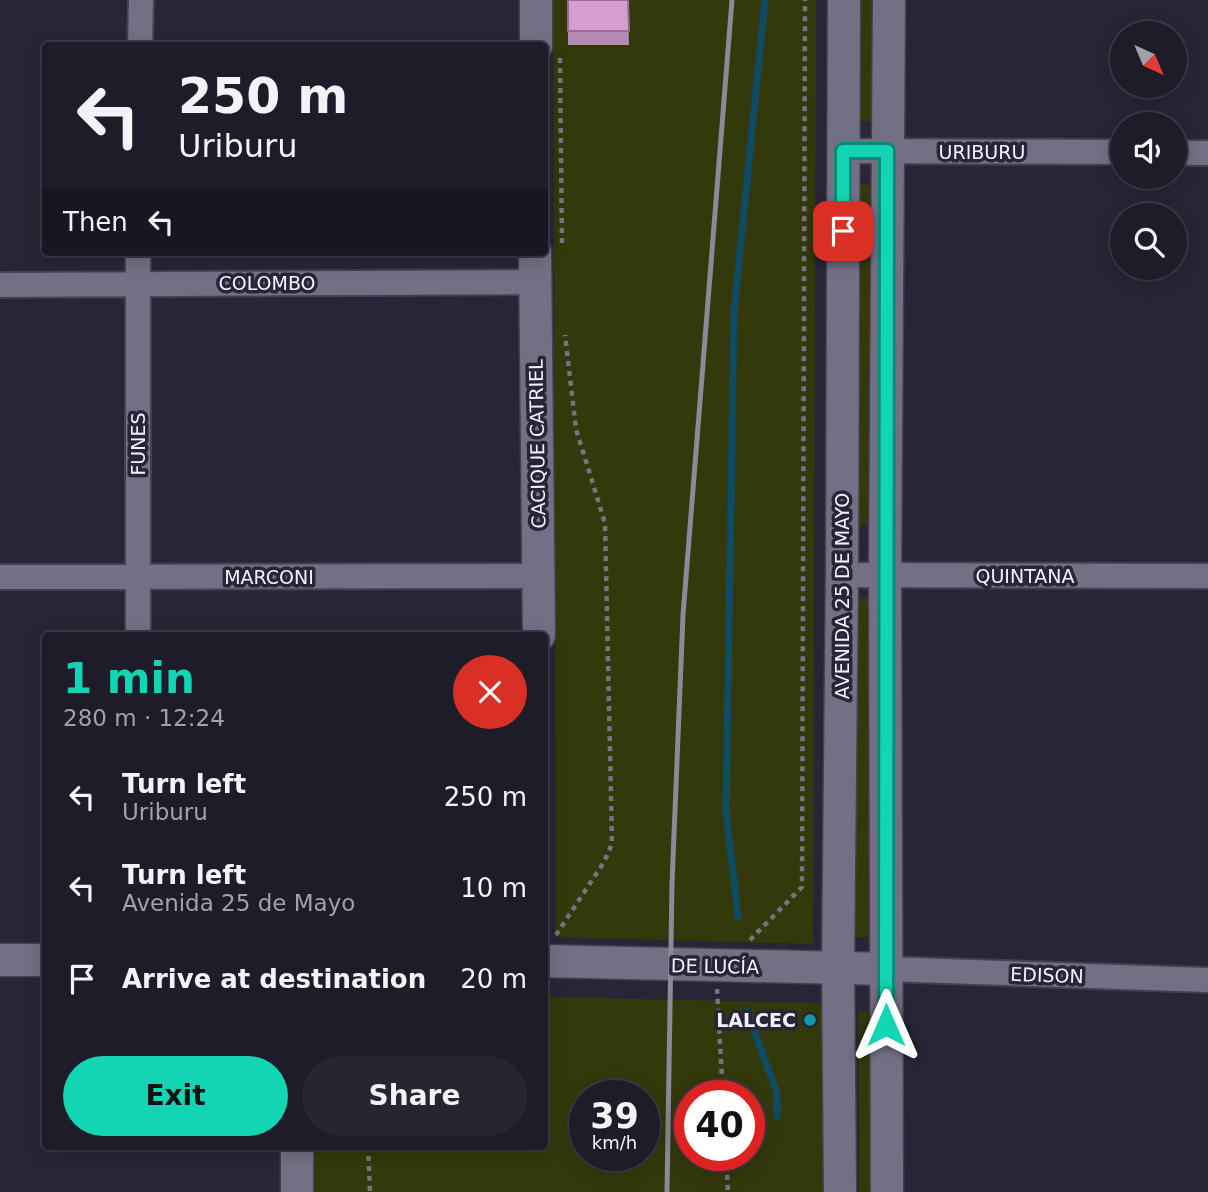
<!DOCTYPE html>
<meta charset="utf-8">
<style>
body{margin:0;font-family:"DejaVu Sans",sans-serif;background:#272531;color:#f1f3f6;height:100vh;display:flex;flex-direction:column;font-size:26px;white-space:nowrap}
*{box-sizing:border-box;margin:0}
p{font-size:23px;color:#a1a1a8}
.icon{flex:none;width:38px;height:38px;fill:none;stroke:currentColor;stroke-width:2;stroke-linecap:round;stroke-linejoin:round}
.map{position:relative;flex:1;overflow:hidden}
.sheet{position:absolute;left:42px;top:632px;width:506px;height:518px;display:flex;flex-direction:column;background:#1f1c29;border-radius:7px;box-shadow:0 4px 18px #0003,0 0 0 2px #3c3a46}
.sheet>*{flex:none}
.hud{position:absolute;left:42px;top:42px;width:506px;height:214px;border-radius:7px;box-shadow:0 4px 18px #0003,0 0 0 2px #3c3a46;background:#1f1c29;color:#f1f3f6;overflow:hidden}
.needle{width:46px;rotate:136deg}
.tools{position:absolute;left:1110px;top:21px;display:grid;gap:14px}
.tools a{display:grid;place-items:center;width:77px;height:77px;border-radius:50%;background:#1f1c29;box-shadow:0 4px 18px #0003,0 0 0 2px #3c3a46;font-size:35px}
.speed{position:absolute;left:569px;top:1080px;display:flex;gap:14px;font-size:35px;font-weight:700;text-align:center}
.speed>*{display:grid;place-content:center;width:91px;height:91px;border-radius:50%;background:#1f1c29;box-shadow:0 4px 18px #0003,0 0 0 2px #3c3a46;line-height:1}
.speed small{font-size:18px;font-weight:400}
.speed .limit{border:10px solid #d22;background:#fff;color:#111}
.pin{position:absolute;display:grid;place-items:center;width:60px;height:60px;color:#fff;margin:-30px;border-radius:14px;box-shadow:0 4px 10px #0006}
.me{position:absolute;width:77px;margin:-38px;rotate:0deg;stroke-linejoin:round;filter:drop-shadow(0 0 5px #0008)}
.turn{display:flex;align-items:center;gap:24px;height:147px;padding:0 21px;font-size:32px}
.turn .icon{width:91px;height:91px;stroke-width:2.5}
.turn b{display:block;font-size:49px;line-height:60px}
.then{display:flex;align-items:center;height:66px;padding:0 21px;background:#0003;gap:14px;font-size:26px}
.round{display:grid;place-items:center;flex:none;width:74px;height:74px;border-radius:37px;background:#272531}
.summary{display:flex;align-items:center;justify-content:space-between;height:119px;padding:0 21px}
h1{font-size:42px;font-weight:800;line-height:52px;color:#13d5b3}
.action{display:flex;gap:14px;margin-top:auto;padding:14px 21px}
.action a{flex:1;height:80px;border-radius:42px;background:#13d5b3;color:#111;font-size:28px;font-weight:800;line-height:80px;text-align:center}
.action a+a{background:#272531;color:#f1f3f6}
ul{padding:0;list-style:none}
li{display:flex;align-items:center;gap:21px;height:91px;padding:0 21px}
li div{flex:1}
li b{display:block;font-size:26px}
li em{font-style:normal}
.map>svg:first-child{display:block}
</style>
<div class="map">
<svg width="1208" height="1192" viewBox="0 0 1208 1192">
<rect width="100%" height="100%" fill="#292537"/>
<path fill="#33390b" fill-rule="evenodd" d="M553 0H816L813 944 556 937Z
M858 0H875L876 121H858Z
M856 185H874V525H857Z
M854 597H872L873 937H855Z
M544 997 824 1003 823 1192H314V1146H544ZM584 1096H644V1155H584ZM690 1096H749V1155H690Z
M859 1011H876L877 1192H859Z"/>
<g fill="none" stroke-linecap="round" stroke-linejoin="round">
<path stroke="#0e4c65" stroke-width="7" d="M738 917 726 811 734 312 765 0
M747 1011 777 1093V1116"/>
<g stroke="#43404f" stroke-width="28">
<path id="minor" d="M140 46 141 0
M843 151 1122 152
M1174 153H1208
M0 285 534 282
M842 575 1208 576
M0 577 539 576
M138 635V252
M886 969 1208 980"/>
</g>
<g stroke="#43404f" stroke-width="35">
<path id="tertiary" d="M536 46V0
M535 252 539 635
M0 960H46
M544 961 886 969
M297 1146V1192
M840 1192 838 967 842 575 844 0
M887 1192 885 575 889 0"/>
</g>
<path stroke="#767483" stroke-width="4.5" stroke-dasharray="5 5" stroke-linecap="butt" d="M560 58 562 246
M556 935 604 862 612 844 605 523 576 429 565 335
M750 940 802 887 805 0
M717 989 723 1096
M368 1146 370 1192
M726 1155 728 1192"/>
<use href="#minor" stroke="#737085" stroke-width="24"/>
<use href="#tertiary" stroke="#737085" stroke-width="32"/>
<path stroke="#8c8998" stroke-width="5" d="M667 1192 672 884 683 615 732 0"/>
</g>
<path fill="#b688b3" d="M568 0H628L629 45H568Z"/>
<path fill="#d49ed0" stroke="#946f92" stroke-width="2" d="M568 0H628L629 31H568Z"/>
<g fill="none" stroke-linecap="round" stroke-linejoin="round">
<g stroke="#0c8a74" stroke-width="18">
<path id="route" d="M843 231V151H887L886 1025"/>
</g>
<use href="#route" stroke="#13d5b3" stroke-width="12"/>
</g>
<circle fill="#0f9aa8" stroke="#292537" stroke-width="2.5" cx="810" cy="1020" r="7"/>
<g text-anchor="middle" stroke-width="7" stroke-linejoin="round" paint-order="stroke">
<g font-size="19" fill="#f2f1fd" stroke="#292537">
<text x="982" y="159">URIBURU</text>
<text x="267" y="290">COLOMBO</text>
<text transform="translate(138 444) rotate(-90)" y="7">FUNES</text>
<text transform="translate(537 444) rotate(-91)" y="7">CACIQUE CATRIEL</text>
<text x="1025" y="583">QUINTANA</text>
<text x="269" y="584">MARCONI</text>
<text transform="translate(842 596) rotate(-90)" y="7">AVENIDA 25 DE MAYO</text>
<text transform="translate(715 966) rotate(1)" y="7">DE LUCÍA</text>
<text transform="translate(1047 975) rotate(2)" y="7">EDISON</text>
</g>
<g font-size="19" font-weight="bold" fill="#f2f1fd" stroke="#292537" text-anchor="end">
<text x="796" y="1027">LALCEC</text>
</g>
</g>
</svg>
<div class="tools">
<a><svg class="needle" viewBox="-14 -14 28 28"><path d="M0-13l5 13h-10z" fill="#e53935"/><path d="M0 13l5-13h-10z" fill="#a1a1a8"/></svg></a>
<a><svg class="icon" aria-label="sound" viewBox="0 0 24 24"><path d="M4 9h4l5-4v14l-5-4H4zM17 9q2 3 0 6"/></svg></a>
<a><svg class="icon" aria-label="search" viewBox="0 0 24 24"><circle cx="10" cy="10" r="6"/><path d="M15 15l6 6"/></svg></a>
</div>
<div class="speed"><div>39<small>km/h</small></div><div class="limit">40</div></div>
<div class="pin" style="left:843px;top:231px;background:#d93025"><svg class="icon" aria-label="arrive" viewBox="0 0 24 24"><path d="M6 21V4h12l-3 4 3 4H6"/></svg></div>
<svg class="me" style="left:886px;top:1025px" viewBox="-20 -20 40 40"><path d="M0-17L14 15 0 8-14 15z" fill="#13d5b3" stroke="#fff" stroke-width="4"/></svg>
<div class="hud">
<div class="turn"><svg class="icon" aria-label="left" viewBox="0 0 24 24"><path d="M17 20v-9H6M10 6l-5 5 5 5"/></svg><div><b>250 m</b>Uriburu</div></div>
<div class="then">Then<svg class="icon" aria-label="left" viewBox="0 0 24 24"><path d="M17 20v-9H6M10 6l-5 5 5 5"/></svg></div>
</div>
<section class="sheet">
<div class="summary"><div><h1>1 min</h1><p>280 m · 12:24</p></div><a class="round" style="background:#d93025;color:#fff"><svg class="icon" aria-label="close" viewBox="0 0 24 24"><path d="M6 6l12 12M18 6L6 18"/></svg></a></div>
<ul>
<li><svg class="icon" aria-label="left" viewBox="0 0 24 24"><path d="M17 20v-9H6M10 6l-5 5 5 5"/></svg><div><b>Turn left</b><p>Uriburu</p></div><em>250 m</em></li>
<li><svg class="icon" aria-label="left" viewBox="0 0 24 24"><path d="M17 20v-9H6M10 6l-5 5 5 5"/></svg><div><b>Turn left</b><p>Avenida 25 de Mayo</p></div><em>10 m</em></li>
<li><svg class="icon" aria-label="arrive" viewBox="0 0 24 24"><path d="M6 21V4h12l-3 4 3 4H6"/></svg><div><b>Arrive at destination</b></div><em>20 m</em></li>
</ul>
<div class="action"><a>Exit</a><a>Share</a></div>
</section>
</div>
